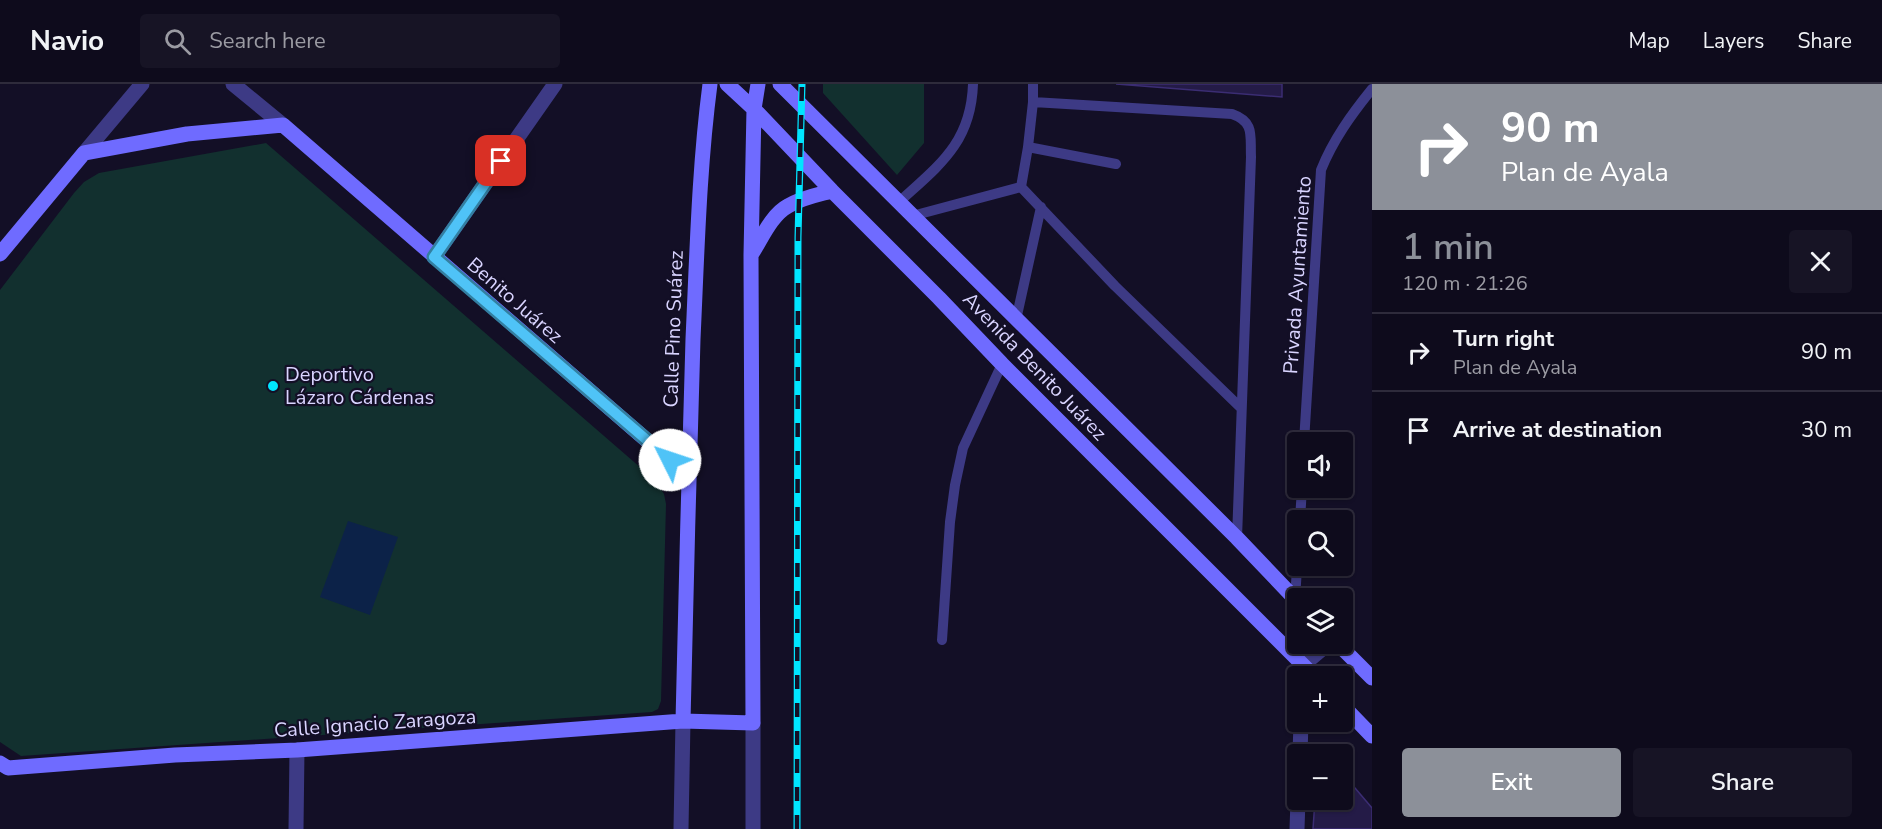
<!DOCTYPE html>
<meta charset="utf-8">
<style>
body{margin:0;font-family:"Nunito Sans",sans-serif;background:#171425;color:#f1f3f6;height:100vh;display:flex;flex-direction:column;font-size:22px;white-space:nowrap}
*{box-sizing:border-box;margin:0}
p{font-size:20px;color:#9b9ba3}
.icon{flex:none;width:33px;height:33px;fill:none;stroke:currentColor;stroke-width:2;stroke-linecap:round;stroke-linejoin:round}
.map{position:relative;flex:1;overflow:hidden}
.details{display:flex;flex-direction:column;background:#0e0b1c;width:510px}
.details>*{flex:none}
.guide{background:#8c9099;color:#fff;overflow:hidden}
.fabs{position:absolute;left:1287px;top:348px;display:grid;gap:12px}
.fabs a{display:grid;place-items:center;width:66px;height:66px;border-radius:6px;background:#0e0b1c;box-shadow:0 2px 4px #0004,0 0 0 2px #2e2b3b;font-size:30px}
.pin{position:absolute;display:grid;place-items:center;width:51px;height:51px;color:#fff;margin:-26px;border-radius:12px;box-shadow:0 3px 9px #0006}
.me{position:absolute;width:66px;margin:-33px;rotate:311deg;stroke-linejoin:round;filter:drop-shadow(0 0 4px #0008)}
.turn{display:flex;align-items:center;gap:21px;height:126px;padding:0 30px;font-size:27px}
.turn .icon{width:78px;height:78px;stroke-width:2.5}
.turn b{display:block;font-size:42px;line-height:51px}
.round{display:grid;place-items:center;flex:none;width:63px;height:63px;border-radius:6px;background:#171425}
.summary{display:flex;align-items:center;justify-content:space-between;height:102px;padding:0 30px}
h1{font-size:36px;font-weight:600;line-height:45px;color:#8c9099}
.button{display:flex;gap:12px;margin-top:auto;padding:12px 30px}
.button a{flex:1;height:69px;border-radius:6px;background:#8c9099;color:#fff;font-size:24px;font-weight:600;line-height:69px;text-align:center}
.button a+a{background:#171425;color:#f1f3f6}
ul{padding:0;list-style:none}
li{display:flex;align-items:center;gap:18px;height:78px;padding:0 30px;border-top:2px solid #2e2b3b}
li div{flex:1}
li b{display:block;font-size:22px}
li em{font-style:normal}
header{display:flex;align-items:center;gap:36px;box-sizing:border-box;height:84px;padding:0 30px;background:#0e0b1c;border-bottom:2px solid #2e2b3b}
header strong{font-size:28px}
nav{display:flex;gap:33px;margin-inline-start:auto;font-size:21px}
.search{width:420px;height:54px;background:#171425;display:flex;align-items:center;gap:15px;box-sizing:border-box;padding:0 21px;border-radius:6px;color:#9b9ba3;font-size:22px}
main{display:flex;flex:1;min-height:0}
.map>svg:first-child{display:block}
</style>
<header>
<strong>Navio</strong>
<div class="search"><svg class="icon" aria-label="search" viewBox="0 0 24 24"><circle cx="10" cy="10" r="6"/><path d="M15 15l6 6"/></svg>Search here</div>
<nav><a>Map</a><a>Layers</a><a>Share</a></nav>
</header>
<main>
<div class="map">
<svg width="1372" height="745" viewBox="0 0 1372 745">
<rect width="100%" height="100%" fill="#130f26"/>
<path fill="#12302f" d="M823 0H924V59L897 91 823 9Z
M266 59 656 397 664 410 666 420 661 617 658 625 652 628 21 672 0 658V206L74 109 84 98 99 89Z"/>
<path fill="#0c2248" d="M348 437 398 453 370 531 320 513Z"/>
<path fill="#241b47" stroke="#3b2d73" stroke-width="1.5" d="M1116 0H1282V13Z
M1342 703 1355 704 1372 724V745H1313L1315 716H1342Z"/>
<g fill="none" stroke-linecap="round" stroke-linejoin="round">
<path stroke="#3d3a85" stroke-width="10" d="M1033 0V18L1232 30C1255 38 1250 52 1251 73L1237 454
M1028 63 1116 80
M1021 103 1028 63 1033 18
M898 119C938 82 971 60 973 0
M912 132 1021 103 1115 202 1241 324
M1016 236 1041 123
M1304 358 1321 86C1333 56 1351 31 1372 5
M1300 436 1302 404
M1295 515 1298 469
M942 556 950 438 955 401 963 364 1002 280"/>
<path stroke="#3d3a85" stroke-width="15" d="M233 0 283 41
M84 69 142 0
M434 173 555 0
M1302 592 1303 581 1328 560
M1300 670 1301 638
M296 745 297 666
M681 745 683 637
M753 745V639
M1297 745 1298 716"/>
<path stroke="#6f6bff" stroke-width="15" d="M727 0 754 25 832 107 939 214 1002 280 1314 592
M780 0 1237 454 1298 518
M0 170 84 69 187 50 283 41 688 392
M751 171C761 156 771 131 788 122 801 114 817 111 832 107
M1338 560 1372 594
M1342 621 1372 652
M683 637C686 510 689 382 693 255 697 170 699 84 710 0
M0 679 8 684 175 671 297 666 683 637 753 639 751 171 754 25 758 0"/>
<g stroke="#00e5ff" stroke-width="7">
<path id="rail" d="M797 745 798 153 802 0"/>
</g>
<use href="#rail" stroke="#130f26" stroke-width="4.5" stroke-dasharray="14" stroke-linecap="butt"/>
</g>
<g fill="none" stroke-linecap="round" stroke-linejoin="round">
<g stroke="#337fa1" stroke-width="15">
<path id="route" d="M501 77 434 173 670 376"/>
</g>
<use href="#route" stroke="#4fc3f7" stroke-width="10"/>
</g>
<circle fill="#00e5ff" stroke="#130f26" stroke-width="2" cx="273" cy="302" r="6"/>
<g text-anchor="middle" stroke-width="4.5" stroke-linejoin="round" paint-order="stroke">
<g font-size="20" fill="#d9d4ff" stroke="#130f26">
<text transform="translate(1297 191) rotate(-86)" y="7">Privada Ayuntamiento</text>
<text transform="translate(515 216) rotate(41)" y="7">Benito Juárez</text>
<text transform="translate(673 245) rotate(-88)" y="7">Calle Pino Suárez</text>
<text transform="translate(1035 282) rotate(46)" y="7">Avenida Benito Juárez</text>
<text transform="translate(375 639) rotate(-4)" y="7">Calle Ignacio Zaragoza</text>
</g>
<g font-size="20" fill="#d9d4ff" stroke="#130f26" text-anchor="start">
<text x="285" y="297">Deportivo<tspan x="285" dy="23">Lázaro Cárdenas</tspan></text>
</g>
</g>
</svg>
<div class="fabs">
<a><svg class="icon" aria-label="sound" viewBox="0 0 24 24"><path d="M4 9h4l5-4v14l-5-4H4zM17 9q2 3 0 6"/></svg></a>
<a><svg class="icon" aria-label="search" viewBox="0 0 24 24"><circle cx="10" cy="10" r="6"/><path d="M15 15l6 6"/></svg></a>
<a><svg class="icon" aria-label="layers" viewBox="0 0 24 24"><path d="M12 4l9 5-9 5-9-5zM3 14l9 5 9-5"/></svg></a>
<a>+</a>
<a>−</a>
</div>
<div class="pin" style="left:501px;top:77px;background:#d93025"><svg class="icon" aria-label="arrive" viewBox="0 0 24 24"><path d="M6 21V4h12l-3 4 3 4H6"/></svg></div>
<svg class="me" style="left:670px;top:376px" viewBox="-20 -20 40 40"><circle r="19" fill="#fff"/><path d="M0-13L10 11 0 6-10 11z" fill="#4fc3f7"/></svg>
</div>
<section class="details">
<div class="guide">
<div class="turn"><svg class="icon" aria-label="right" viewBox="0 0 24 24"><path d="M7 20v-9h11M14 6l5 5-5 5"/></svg><div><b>90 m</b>Plan de Ayala</div></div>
</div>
<div class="summary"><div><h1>1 min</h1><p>120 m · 21:26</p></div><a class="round"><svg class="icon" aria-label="close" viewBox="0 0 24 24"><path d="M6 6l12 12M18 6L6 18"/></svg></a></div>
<ul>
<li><svg class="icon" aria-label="right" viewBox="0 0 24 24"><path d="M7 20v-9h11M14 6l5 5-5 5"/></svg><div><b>Turn right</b><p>Plan de Ayala</p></div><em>90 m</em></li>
<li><svg class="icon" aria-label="arrive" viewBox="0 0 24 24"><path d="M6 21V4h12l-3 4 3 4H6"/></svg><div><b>Arrive at destination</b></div><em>30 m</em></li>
</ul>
<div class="button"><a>Exit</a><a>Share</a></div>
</section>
</main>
